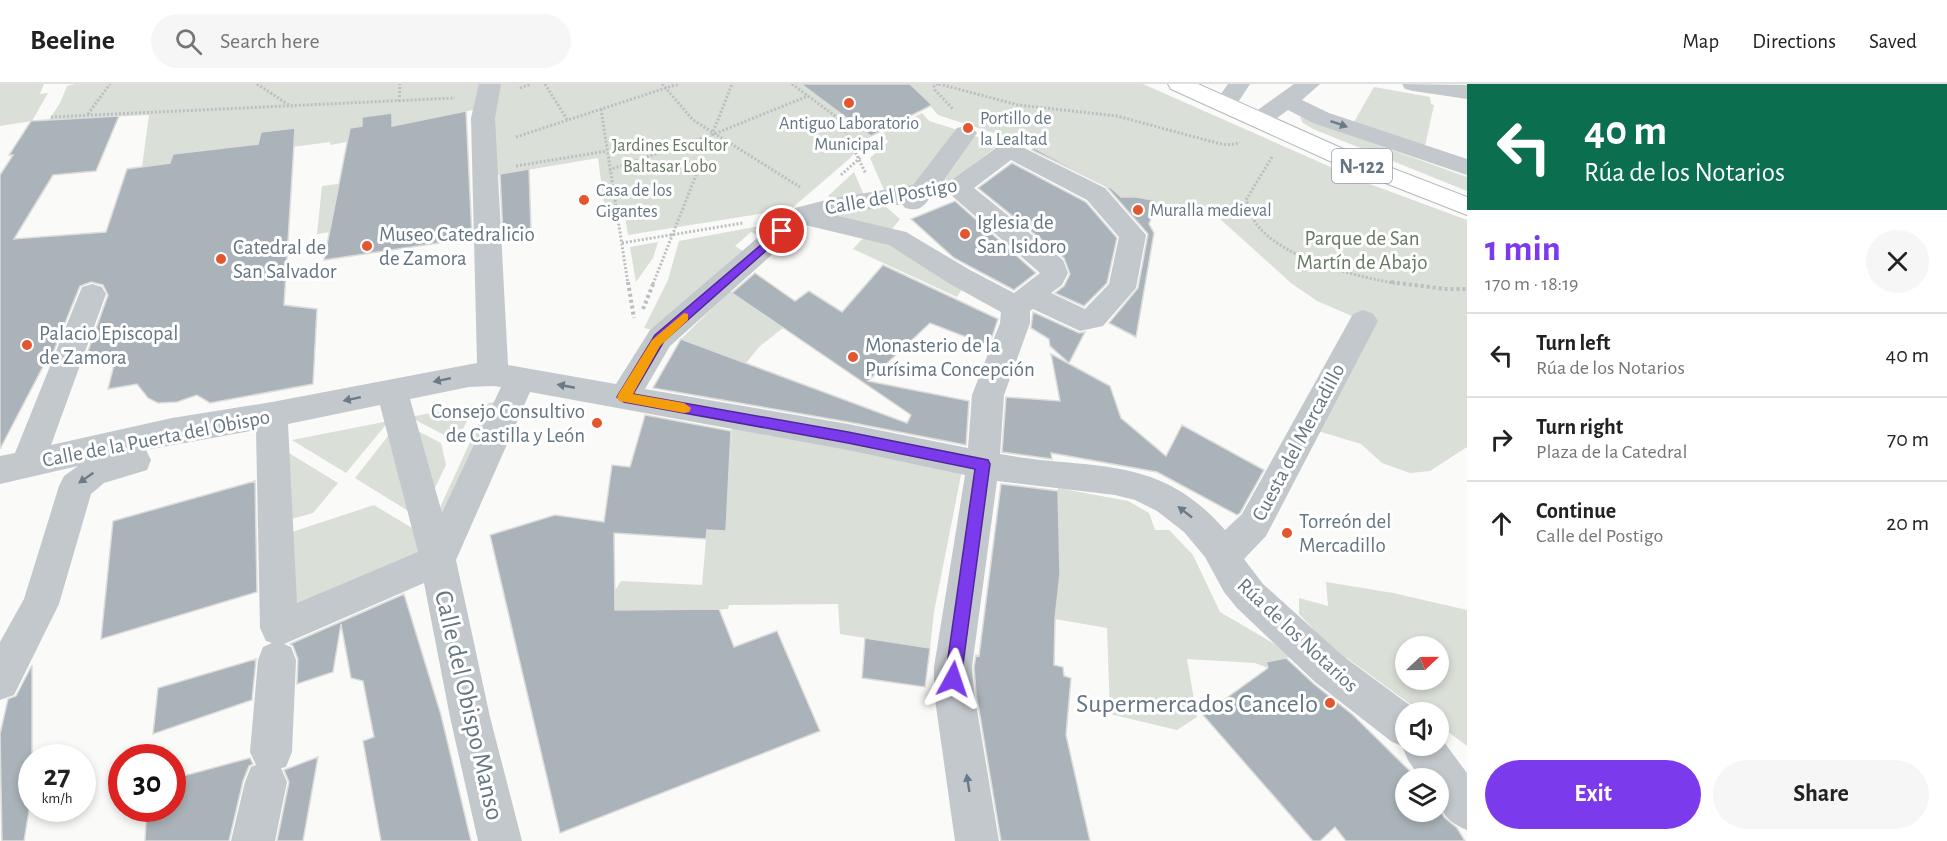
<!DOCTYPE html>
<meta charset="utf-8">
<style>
body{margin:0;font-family:"Alegreya Sans",sans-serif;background:#f6f6f6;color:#222;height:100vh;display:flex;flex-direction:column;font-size:22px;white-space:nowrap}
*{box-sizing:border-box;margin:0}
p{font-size:20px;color:#767676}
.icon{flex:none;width:33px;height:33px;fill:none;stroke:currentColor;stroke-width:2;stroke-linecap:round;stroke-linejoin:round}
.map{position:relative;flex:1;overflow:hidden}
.side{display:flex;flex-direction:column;background:#fff;width:480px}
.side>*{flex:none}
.guide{background:#0b6e4f;color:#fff;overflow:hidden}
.needle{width:39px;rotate:68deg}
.fabs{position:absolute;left:1395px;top:552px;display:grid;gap:12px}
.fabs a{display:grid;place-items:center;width:54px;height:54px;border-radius:50%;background:#fff;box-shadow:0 3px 9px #0003;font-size:30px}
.speed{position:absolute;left:18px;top:660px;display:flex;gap:12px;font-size:30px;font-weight:700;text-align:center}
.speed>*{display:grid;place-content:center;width:78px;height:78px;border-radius:50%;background:#fff;box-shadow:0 3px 9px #0003;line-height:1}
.speed small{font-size:15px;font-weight:400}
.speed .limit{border:9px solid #d22;background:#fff;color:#111}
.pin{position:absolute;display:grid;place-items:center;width:51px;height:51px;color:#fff;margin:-26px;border:3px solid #fff;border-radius:50%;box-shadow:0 2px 6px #0007}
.me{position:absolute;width:66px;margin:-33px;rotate:5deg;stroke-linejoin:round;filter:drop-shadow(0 0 4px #0008)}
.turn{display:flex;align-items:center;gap:21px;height:126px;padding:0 18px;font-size:27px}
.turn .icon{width:78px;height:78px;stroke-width:2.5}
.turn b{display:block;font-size:42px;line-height:51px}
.round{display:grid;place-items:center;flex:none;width:63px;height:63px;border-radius:32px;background:#f6f6f6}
.overview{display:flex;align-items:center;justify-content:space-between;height:102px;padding:0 18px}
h1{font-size:36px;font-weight:700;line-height:45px;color:#7c3aed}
.action{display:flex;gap:12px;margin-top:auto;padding:12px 18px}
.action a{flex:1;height:69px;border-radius:36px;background:#7c3aed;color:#fff;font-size:24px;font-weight:700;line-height:69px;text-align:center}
.action a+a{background:#f6f6f6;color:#222}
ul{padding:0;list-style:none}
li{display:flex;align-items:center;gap:18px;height:84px;padding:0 18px;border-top:2px solid #e0e0e0}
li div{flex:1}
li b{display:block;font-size:22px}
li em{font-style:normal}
header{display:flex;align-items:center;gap:36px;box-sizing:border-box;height:84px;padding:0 30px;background:#fff;border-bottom:2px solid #e0e0e0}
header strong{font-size:28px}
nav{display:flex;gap:33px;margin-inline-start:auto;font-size:21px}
.search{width:420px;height:54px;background:#f6f6f6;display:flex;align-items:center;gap:15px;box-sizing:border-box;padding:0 21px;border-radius:33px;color:#767676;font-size:22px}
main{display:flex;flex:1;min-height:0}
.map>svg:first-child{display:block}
</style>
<header>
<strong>Beeline</strong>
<div class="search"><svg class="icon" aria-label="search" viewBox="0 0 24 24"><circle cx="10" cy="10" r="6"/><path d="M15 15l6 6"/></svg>Search here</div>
<nav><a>Map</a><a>Directions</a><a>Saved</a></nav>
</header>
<main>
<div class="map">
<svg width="1467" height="757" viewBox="0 0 1467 757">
<rect width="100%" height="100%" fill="#fafaf8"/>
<path fill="#dadfd7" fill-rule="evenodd" d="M0 0H44L40 10 48 9 32 37 0 42Z
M75 0H801L871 52 849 75 791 125 628 151 625 132 606 135 598 74 497 91 493 22 392 42V29L363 33 362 42 347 58 330 61V58L292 63 295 44 261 48 257 63 142 83 149 31 49 36 60 19 67 2Z
M911 0H1143L1367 99 1467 136V363L1430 387 1410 389 1382 379 1361 360 1318 347 1373 241 1317 217 1291 199 1219 134 1136 113 1123 115 1111 104 1027 60 938 31Z
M1374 3 1430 13 1431 20 1434 21 1425 62 1354 38Z
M922 29 929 37 961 47 919 101 885 108 870 74 889 57 877 52Z
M1300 33 1467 93V107L1313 45 1303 39Z
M971 51 1000 60 953 96 932 101Z
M854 88 864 111 834 116 828 112Z
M397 92 396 138 317 150 322 102Z
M885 122 900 135 892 145 826 131Z
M771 140 773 142 760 152 751 148 735 162 743 167 653 246 644 244 668 196 679 157Z
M864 153 884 158 962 205 957 213 853 165Z
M658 158 653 174 636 198 630 163Z
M730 207 783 244 760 262 746 279 681 255Z
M504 317 451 435 437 430 488 319Z
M475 321 462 347 444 351 410 333Z
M389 337 346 389 292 356Z
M732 343 962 386 934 528 930 564 840 550 838 520 729 521 728 525 674 528 615 554 614 508 621 497 702 501 707 444 726 446Z
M414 345 441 359 446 381 431 412Z
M392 347 413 430 355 394Z
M284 366 338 399 313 429 288 436Z
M1058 404 1128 417 1149 429 1155 446H1169L1193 471 1220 528 1295 572 1267 578 1268 584 1255 579 1187 575 1197 633 1177 646 1110 630 1107 544 1055 535 1060 490Z
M374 421 417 447 424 473 292 528 289 449Z
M1326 498 1393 509 1467 526V662L1439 641 1438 628H1421L1347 574 1342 575 1299 530V514L1328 522ZM1406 562H1438V596H1406Z"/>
<path fill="#aab3b9" stroke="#dcdcda" stroke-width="1.5" d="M801 0H910L932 21 871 52Z
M466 27 472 154 324 176 350 44 362 42V33L392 29V42Z
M119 32 96 87 53 91 14 155 106 148 127 85 170 79 173 70 258 60 261 48 295 44 284 221 317 225 313 300 210 319 197 311 177 318 158 319 148 314 137 300 108 305 117 269 86 273 108 211 103 201 91 198 80 202 50 276 46 277 0 365V91L13 71H9L31 37Z
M1034 64 1111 104 1121 113H1136L1158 117 1149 140 1154 149 1136 253 1109 239 1138 204 1148 150 1106 102 1032 66Z
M1012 79 1086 118 1117 154 1107 199 1084 222 1055 209 1064 202 1070 190 1064 174 978 104Z
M529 85 531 147 503 151 500 90Z
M955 117 1036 189 1014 206 954 174 911 135Z
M883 181 998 235 989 262 930 239 868 297 969 317 966 361 848 338 653 304 681 255 907 339 911 331 732 209 755 189 795 217 809 207 842 228Z
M1033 228 1079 249 1085 248 1069 279 1050 262 1049 255 1031 244Z
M1051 270 1110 302 1121 334 1166 372 1182 341 1264 386 1240 429 1237 431 1157 388 1051 369 1052 375 1002 368 1006 313 1060 317Z
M645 331 731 347 726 447 707 446 706 455 614 449 615 526 719 525 734 563 777 547 820 647 560 749 490 451 555 431 604 438 612 381 630 383Z
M255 397 257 508 101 555 113 437Z
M1001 400 1058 407 1060 490 1055 535 1054 581 1063 583 1064 592 1071 594 1066 651 1090 757H1001L976 608 974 583 976 571 979 572Z
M404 510 441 631 471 757H381L363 657 374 653 363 597 351 594 341 540 333 588 297 600 298 575 293 562 290 560Z
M865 554 930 564 925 603 862 594Z
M1286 574 1314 600 1353 631 1417 694H1406V728H1438V722L1444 733 1457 744 1465 757H1346L1335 743 1320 757H1313L1203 631 1268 584 1266 578Z
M256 575 252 616 153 650 158 604Z
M32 581V708L24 757H2L0 650 8 615 16 612Z
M318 673 303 757H277L289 698 284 686Z
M250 674 253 680 249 682 243 697 229 757H145L147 724H172V695Z"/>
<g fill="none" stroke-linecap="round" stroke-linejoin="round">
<g stroke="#b4b9bd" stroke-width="2">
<path id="highway" d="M1168 0H1198L1350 68 1467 113V131L1332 78 1171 5Z"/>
</g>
<path stroke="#bbbfc2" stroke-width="3" stroke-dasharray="2 2" stroke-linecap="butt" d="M257 0 289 21
M545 0 568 37
M662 0 693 36 800 103
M792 0 839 35 866 90
M938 0 934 2 935 6 953 25
M939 0 1018 21 1117 32 1217 59 1227 61 1240 59
M520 4 531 0
M399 17 400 0
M601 25 628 200
M88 30 110 0
M51 33 455 14
M516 53 678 0
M1272 73 1246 116C1249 123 1251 131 1255 138 1280 175 1358 193 1399 200
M516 82 607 67
M609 86 714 50 808 12
M841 91 880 56
M622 159 743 139
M653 200 732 0"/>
<path stroke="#bbbfc2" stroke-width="4" stroke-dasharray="3 3" stroke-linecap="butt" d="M628 198 634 234
M1391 198 1445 205H1467
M643 225 654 198"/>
<path fill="#c3c8cc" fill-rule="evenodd" d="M479 0H501L495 34 508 281 616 300 650 246 791 125 830 115 913 101 957 44 965 42 973 44 977 49 943 97 953 95 1000 61 1009 59 1018 61 1105 104 1146 151 1136 204 1103 242 1080 247 1033 225 1030 227V239L1004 311 1000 370C1090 387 1158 368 1225 446L1242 430 1353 230 1363 226 1373 230 1378 237 1266 452 1244 475 1263 500 1343 572 1419 628H1406V662H1438V650L1467 689V746C1440 735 1438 722 1438 694H1420L1408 676 1402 662 1392 658 1315 598 1237 524 1224 508 1205 473 1184 448 1157 427 1135 416 1115 411 997 397 972 583 974 608 999 757H955L934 608V583L965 391 848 366 530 308 456 476 490 633 522 757H478L450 633 424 499 284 560 291 563 296 576 292 668 286 683 281 684 287 698 275 757H231L245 698 251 683 256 681 250 668 258 576 263 563 272 559 266 557 260 544 256 346 146 366 151 376 147 386 104 399 91 410 59 520 14 611 0 616V558L24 515 59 402 64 392 78 382 0 400V372L15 369 82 203 92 200 102 203 106 210 51 361 172 334 272 318 477 279 471 34ZM1011 76 1087 116 1119 153 1109 200 1085 225 1051 209 1062 201 1068 189 1063 176 974 104ZM951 111 1040 189 1014 209 970 186 906 148 834 131 902 120 905 124C917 127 922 125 929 115ZM805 141 889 161 950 200 1001 228 1000 239 972 311 968 364 848 340 645 305 670 262ZM493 302 501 303 442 429 410 315 469 303ZM380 321 418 468 297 519 288 340Z
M1228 0H1250L1233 26 1225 28 1217 26 1213 21Z
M1294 0H1320L1302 16 1329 29 1467 75V91L1313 39 1288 26C1275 35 1266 45 1251 41L1247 36 1251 31Z
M1402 0 1467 1V15L1413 7 1405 5Z"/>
<use href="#highway" fill="#fff" fill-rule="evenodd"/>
</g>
<defs><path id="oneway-solid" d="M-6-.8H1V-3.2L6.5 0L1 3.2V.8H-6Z" transform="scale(1.5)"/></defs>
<g fill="#6a7a87">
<use href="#oneway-solid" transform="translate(1339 40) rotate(19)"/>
<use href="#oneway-solid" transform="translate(442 296) rotate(168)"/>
<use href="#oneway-solid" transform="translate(566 302) rotate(-169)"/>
<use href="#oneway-solid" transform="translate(352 315) rotate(168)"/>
<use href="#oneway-solid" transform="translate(86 394) rotate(145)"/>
<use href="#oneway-solid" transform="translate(1185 428) rotate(-142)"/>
<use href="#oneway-solid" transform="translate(968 699) rotate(-99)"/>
</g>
<path fill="#7c3aed" stroke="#51269a" stroke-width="1.5" d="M782 143 788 147 786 149 664 257 633 310 848 348 988 376 990 380 961 595 958 600 953 603 947 600 945 595 975 385 848 359 624 318 617 313 655 251Z"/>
<path fill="#f59e0b" d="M684 229 688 230V236L660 262 633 310 684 319 691 324 689 328 684 329 619 317 617 313 619 309 652 256Z"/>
<g fill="#e4572e" stroke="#fff" stroke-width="2">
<circle cx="849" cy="19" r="6"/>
<circle cx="968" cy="44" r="6"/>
<circle cx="584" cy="116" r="6"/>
<circle cx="1138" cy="126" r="6"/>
<circle cx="965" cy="150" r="6"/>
<circle cx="367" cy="162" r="6"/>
<circle cx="221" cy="175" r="6"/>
<circle cx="27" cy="261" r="6"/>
<circle cx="853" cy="273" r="6"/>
<circle cx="597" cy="339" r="6"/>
<circle cx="1287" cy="449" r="6"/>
<circle cx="1330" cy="619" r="6"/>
</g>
<g text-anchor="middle" stroke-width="6" stroke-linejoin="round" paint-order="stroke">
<g font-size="18" fill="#657683" stroke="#fff" text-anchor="start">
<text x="980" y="40">Portillo de<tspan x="980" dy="21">la Lealtad</tspan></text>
<text x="849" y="45" text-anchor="middle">Antiguo Laboratorio<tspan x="849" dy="21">Municipal</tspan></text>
<text x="596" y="112">Casa de los<tspan x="596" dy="21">Gigantes</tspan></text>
<text x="1150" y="132">Muralla medieval</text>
</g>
<g font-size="18" fill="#687a64" stroke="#fff">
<text x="670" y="67">Jardines Escultor<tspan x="670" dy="21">Baltasar Lobo</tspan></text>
</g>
<rect fill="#fff" stroke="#939fa8" stroke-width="1.5" x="1332" y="65" width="60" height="34" rx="4.5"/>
<g font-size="20" font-weight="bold" fill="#657683">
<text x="1362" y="89">N-122</text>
</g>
<g font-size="21" fill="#657683" stroke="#fff">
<text transform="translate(891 112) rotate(-10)" y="7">Calle del Postigo</text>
<text transform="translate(156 354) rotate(-11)" y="7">Calle de la Puerta del Obispo</text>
<text transform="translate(1298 358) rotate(-62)" y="7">Cuesta del Mercadillo</text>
<text transform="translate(1298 551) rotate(43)" y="7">Rúa de los Notarios</text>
</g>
<g font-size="21" fill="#657683" stroke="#fff" text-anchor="start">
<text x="977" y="145">Iglesia de<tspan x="977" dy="24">San Isidoro</tspan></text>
<text x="379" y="157">Museo Catedralicio<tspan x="379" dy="24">de Zamora</tspan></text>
<text x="233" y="170">Catedral de<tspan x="233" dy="24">San Salvador</tspan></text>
<text x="39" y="256">Palacio Episcopal<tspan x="39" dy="24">de Zamora</tspan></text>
<text x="865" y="268">Monasterio de la<tspan x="865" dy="24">Purísima Concepción</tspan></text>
<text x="585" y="334" text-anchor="end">Consejo Consultivo<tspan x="585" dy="24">de Castilla y León</tspan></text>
<text x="1299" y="444">Torreón del<tspan x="1299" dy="24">Mercadillo</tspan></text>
</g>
<g font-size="21" fill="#687a64" stroke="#fff">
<text x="1362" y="161">Parque de San<tspan x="1362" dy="24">Martín de Abajo</tspan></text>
</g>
<g font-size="26" fill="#657683" stroke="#fff" text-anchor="end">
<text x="1318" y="628">Supermercados Cancelo</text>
</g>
<g font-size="26" fill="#657683" stroke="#fff">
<text transform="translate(470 621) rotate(77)" y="9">Calle del Obispo Manso</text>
</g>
</g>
</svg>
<div class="fabs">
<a><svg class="needle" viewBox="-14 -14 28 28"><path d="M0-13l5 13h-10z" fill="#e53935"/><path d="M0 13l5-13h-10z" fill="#767676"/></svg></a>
<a><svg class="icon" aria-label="sound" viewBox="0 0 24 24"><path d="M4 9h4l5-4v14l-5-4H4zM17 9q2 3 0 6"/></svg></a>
<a><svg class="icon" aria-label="layers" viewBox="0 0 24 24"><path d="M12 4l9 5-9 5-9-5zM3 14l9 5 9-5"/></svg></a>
</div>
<div class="speed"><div>27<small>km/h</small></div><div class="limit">30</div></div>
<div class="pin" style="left:782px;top:147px;background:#d93025"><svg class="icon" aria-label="arrive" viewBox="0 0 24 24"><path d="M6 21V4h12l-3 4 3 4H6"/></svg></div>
<svg class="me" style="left:953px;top:595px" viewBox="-20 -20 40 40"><path d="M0-17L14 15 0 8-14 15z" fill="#7c3aed" stroke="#fff" stroke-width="4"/></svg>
</div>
<section class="side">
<div class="guide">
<div class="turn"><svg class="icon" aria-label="left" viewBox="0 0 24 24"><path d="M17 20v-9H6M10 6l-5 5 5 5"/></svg><div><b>40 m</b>Rúa de los Notarios</div></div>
</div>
<div class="overview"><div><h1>1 min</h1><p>170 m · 18:19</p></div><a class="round"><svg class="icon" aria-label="close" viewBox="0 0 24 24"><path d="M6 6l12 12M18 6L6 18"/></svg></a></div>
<ul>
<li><svg class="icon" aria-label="left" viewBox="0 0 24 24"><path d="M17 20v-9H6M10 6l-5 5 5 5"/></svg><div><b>Turn left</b><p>Rúa de los Notarios</p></div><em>40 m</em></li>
<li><svg class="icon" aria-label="right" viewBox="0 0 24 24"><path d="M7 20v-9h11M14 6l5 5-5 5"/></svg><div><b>Turn right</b><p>Plaza de la Catedral</p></div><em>70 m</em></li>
<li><svg class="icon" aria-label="ahead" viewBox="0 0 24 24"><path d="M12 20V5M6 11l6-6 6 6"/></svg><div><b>Continue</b><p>Calle del Postigo</p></div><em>20 m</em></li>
</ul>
<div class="action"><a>Exit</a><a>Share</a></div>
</section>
</main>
